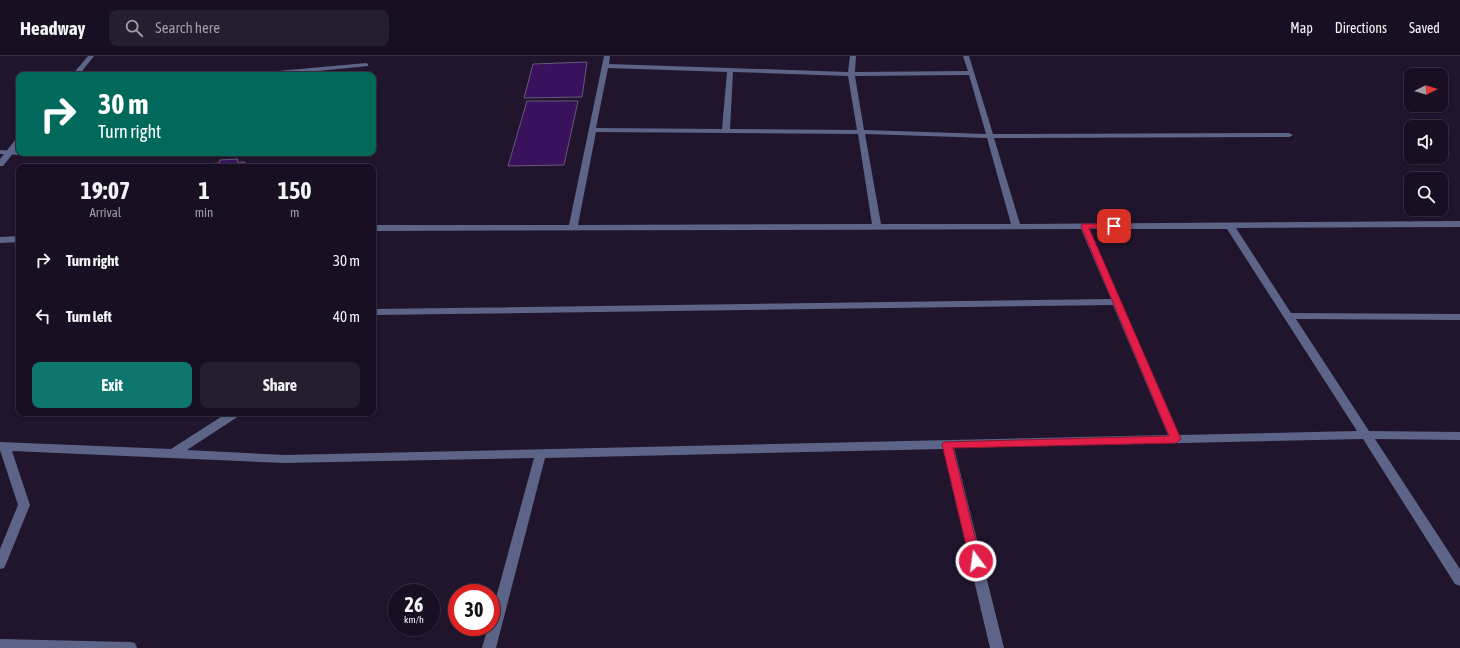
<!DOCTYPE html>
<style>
body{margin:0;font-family:"Asap Condensed",sans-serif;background:#251e2f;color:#f1f3f6;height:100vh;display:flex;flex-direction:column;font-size:15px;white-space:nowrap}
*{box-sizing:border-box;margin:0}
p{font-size:13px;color:#9f9da5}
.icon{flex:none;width:22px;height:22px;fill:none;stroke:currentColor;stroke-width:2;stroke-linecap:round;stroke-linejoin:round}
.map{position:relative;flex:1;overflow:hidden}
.side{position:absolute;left:16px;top:108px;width:360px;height:252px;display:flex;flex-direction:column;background:#181022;border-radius:8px;box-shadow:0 1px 3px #0004,0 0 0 1px #363040}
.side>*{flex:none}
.hud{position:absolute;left:16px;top:16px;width:360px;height:84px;border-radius:8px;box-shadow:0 1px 3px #0004,0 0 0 1px #363040;background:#00695c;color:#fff;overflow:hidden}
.needle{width:26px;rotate:85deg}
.buttons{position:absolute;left:1404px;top:12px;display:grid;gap:8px}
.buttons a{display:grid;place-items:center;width:44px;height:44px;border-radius:8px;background:#181022;box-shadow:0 1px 3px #0004,0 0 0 1px #363040;font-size:20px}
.speed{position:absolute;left:388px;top:528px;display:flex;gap:8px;font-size:20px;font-weight:700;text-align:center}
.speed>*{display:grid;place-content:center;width:52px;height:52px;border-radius:50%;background:#181022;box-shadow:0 1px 3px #0004,0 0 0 1px #363040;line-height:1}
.speed small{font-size:10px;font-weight:400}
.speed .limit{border:6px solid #d22;background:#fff;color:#111}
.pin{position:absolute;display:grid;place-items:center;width:34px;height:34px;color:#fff;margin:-17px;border-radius:8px;box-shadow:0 2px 6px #0006}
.me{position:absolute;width:44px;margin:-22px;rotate:346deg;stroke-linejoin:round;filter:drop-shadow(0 0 3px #0008)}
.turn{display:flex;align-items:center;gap:14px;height:84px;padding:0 16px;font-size:18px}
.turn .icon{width:52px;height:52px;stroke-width:2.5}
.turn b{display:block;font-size:28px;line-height:34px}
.eta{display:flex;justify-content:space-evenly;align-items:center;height:68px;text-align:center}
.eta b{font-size:24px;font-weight:700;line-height:28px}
.cta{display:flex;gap:8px;margin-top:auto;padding:8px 16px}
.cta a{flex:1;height:46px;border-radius:8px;background:#0f766e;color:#fff;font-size:16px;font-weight:700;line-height:46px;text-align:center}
.cta a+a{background:#251e2f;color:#f1f3f6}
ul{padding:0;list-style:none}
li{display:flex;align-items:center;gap:12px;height:56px;padding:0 16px}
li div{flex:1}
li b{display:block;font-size:15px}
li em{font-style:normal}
header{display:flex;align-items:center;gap:24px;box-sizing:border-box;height:56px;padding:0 20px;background:#181022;border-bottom:1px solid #363040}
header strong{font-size:19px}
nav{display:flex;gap:22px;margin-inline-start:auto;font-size:14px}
.search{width:280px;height:36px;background:#251e2f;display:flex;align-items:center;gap:10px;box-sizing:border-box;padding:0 14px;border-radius:8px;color:#9f9da5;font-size:15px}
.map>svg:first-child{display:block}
</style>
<header>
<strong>Headway</strong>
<div class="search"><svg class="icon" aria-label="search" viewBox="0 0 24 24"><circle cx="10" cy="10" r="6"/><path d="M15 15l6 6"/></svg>Search here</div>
<nav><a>Map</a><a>Directions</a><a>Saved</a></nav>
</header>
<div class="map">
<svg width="1460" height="592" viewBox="0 0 1460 592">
<rect width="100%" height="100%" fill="#20152d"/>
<path fill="#39115d" stroke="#655a76" d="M587 6 582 41 524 42 533 8Z
M527 45H578L564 109 508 110Z
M238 103 237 106H245L242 111H203L205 108 219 107 220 104Z"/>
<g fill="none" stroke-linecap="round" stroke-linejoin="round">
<path fill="#5c6487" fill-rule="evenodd" d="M604 0H610L609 8 848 16 850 0H856L855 16 968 15 963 0H969L993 78 1289 77 1293 79 1289 81 994 82 1020 168 1460 165V171L1236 172 1291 257 1460 258V264L1296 263 1369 375 1460 376V384L1375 383 1460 513V530L1455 528 1363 383 954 392 1004 592H990L943 393 545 402 496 592H482L488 571H491V560L534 402 284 407 12 395 30 449 6 508 4 512 0 513V493L18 449 0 394V386L171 393 227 357H240L239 360 187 394 284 399 1168 379 1113 249 373 259V253L1111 243 1081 173 373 175V169H569ZM608 12 727 16 722 73 596 72ZM733 16 848 20 857 74 730 73ZM969 19 986 78 864 74 855 20ZM596 76 858 78 872 168 578 169ZM865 78 987 82 1011 168H881ZM1089 173H1227L1357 375 1179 379Z
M366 7 368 8V10L278 19H253L256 17Z
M0 94 19 95V97H23L19 99 0 98Z
M31 97H127L123 99H35Z
M19 180V186L0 187V181Z
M0 583 130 586 135 587 137 592H0Z"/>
<path fill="#5c6487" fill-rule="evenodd" d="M88 0H94L79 19H72Z
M16 83H19V90L3 110H0V103Z"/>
</g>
<path fill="#e11d48" stroke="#92132f" d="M1082 168H1114L1117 170 1114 172H1089L1181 383 1176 387 953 392 981 505 980 508 976 510 972 508 970 505 942 388 944 386 1169 380 1081 170Z"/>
</svg>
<div class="buttons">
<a><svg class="needle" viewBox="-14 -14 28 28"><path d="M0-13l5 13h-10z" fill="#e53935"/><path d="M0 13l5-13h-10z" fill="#9f9da5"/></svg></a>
<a><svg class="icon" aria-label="sound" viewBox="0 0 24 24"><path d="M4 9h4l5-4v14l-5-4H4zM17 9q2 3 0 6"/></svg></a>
<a><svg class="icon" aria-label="search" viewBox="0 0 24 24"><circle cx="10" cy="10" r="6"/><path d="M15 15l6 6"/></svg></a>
</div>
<div class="speed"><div>26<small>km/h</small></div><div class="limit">30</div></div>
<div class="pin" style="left:1114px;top:170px;background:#d93025"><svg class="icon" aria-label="arrive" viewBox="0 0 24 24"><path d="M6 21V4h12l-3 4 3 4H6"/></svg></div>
<svg class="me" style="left:976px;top:505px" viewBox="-20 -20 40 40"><circle r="17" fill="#e11d48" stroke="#fff" stroke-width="3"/><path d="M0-11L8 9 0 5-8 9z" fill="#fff"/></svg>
<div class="hud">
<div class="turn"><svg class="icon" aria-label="right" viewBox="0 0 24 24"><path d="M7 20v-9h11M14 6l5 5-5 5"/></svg><div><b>30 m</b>Turn right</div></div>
</div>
<section class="side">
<div class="eta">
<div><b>19:07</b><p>Arrival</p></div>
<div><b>1</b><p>min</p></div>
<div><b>150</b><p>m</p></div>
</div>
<ul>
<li><svg class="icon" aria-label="right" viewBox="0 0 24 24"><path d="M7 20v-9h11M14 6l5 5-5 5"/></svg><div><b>Turn right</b></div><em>30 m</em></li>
<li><svg class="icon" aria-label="left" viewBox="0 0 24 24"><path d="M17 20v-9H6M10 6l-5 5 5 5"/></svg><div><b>Turn left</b></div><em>40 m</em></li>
</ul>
<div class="cta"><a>Exit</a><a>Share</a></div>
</section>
</div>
